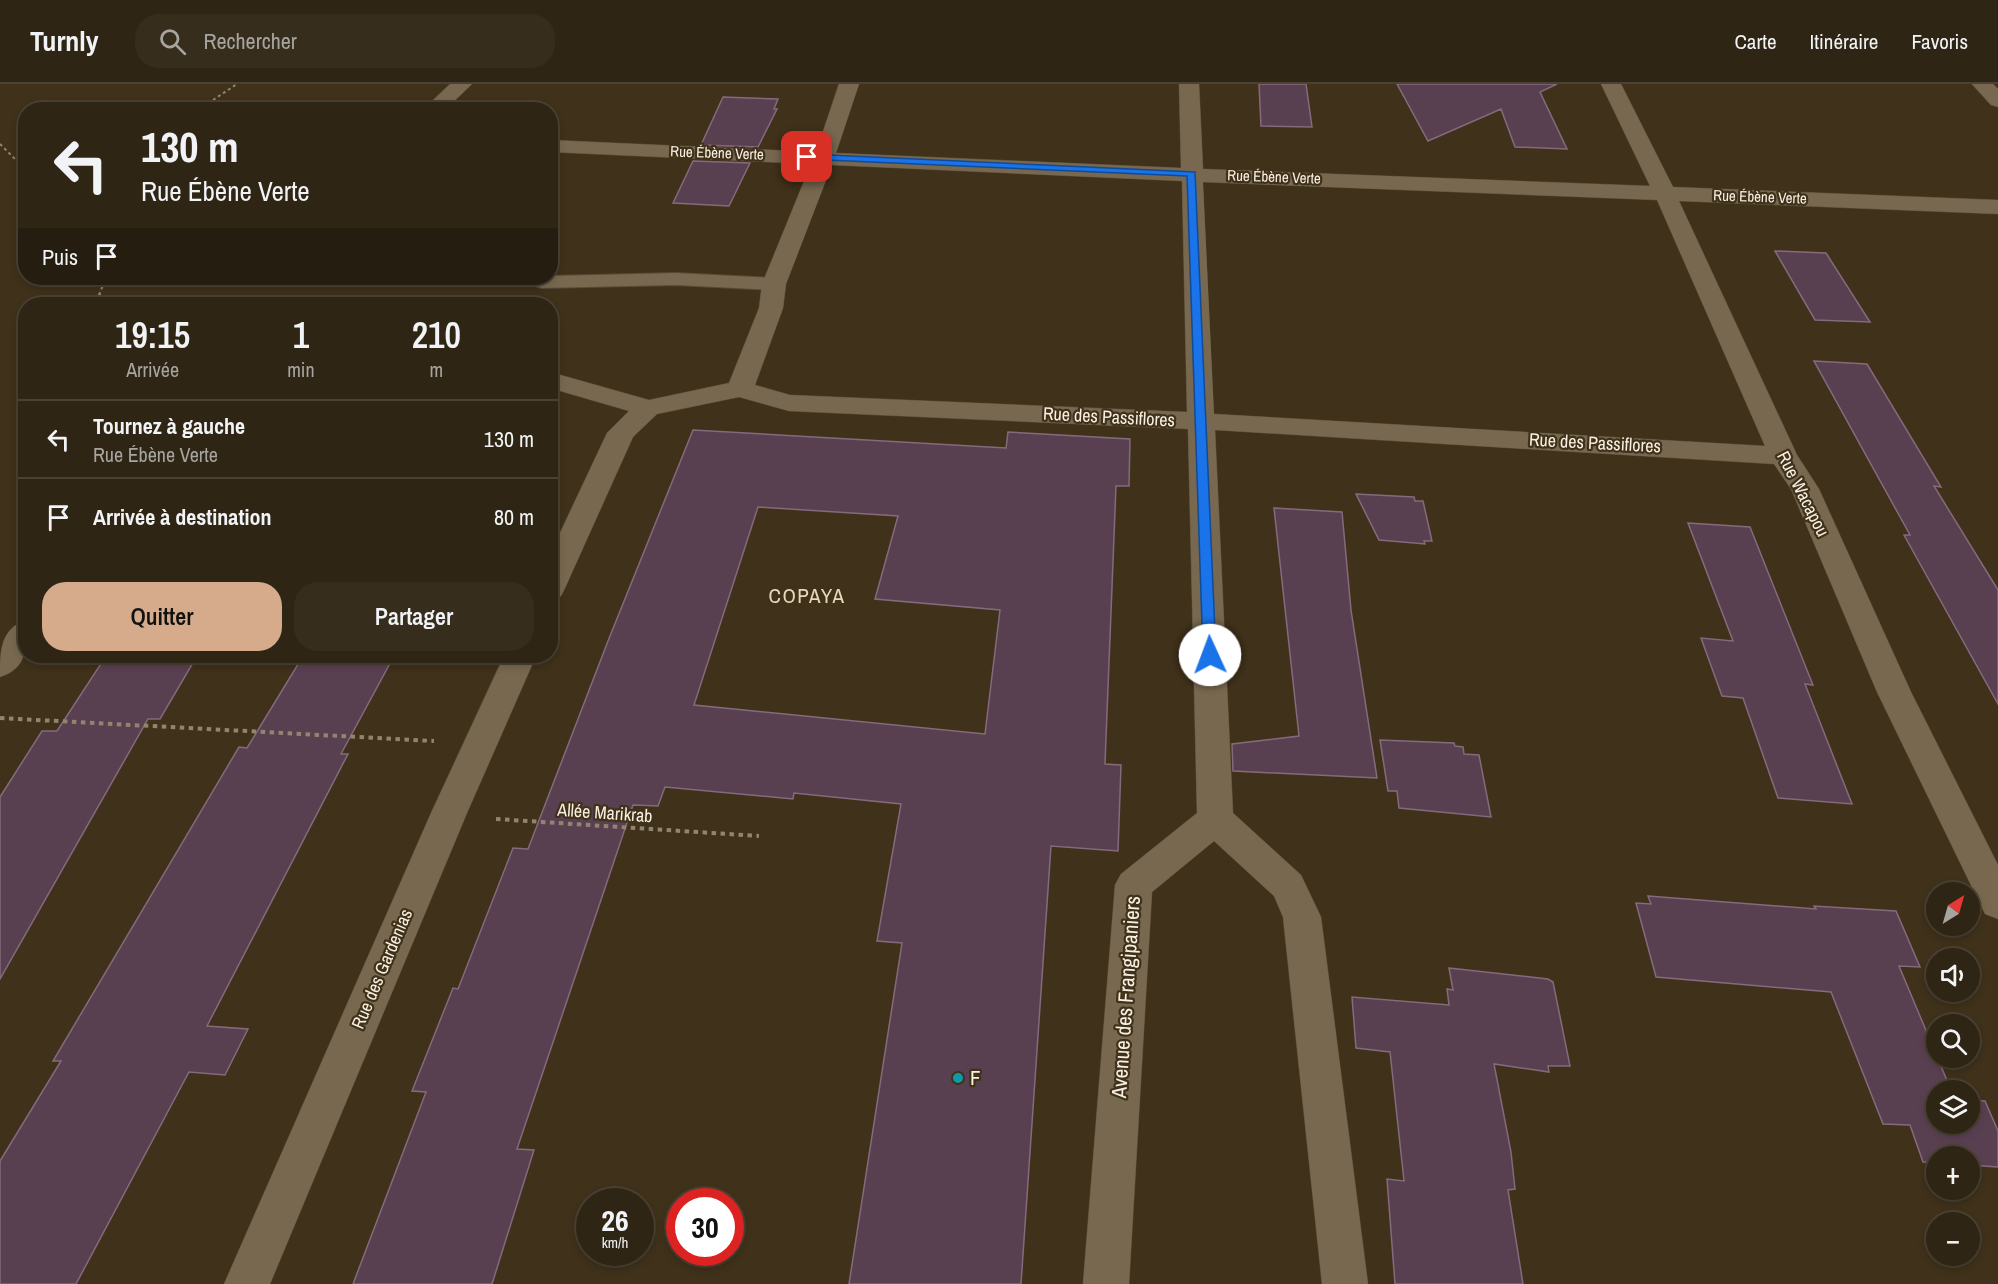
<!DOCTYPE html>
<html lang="fr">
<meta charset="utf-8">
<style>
body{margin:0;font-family:"Archivo Narrow",sans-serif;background:#372d1d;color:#f1f3f6;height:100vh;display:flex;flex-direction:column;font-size:22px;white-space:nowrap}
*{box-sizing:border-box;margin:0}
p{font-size:20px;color:#a7a5a0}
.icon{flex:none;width:33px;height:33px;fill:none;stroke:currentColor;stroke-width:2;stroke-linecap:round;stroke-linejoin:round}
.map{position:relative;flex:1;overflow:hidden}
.sheet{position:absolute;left:18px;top:213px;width:540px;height:366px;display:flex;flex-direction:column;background:#2f2514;border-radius:24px;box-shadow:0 3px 9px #0003,0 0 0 2px #4a4234}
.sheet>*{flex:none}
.top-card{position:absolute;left:18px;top:18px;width:540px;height:183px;border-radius:24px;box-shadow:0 3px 9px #0003,0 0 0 2px #4a4234;background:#2f2514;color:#f1f3f6;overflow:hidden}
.needle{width:39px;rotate:37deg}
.fabs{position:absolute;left:1926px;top:798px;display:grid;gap:12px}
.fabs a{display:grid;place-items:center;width:54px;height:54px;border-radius:50%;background:#2f2514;box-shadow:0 3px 9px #0003,0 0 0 2px #4a4234;font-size:30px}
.speed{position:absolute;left:576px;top:1104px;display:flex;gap:12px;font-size:30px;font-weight:700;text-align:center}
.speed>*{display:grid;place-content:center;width:78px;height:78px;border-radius:50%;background:#2f2514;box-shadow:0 3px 9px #0003,0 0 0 2px #4a4234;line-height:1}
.speed small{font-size:15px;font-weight:400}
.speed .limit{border:9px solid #d22;background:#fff;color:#111}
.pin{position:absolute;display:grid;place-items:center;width:51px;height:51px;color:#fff;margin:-26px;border-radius:12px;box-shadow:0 3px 9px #0006}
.me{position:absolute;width:66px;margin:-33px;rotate:358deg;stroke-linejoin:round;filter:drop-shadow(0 0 4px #0008)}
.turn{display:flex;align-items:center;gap:21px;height:126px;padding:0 24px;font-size:27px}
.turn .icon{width:78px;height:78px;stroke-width:2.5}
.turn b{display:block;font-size:42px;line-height:51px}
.then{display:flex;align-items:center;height:57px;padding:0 24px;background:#0003;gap:12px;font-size:22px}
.eta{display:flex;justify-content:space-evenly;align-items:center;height:102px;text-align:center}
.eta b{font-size:36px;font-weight:600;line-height:42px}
.action{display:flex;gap:12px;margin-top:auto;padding:12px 24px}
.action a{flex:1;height:69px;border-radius:24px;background:#d6ab8b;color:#111;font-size:24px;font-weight:600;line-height:69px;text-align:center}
.action a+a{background:#372d1d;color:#f1f3f6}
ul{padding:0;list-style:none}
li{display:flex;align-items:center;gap:18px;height:78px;padding:0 24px;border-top:2px solid #4a4234}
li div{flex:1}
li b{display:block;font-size:22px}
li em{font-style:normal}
header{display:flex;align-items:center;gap:36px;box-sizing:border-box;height:84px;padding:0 30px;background:#2f2514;border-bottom:2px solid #4a4234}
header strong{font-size:28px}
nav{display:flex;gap:33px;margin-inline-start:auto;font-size:21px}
.search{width:420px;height:54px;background:#372d1d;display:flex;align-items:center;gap:15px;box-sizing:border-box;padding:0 21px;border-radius:24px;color:#a7a5a0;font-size:22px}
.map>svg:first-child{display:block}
</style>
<header>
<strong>Turnly</strong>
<div class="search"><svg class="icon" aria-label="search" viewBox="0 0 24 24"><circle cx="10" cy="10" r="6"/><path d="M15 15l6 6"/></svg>Rechercher</div>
<nav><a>Carte</a><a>Itinéraire</a><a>Favoris</a></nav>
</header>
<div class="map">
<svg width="1998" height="1200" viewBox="0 0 1998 1200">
<rect width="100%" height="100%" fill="#3f311a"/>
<path fill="#594051" stroke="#856a7c" stroke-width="1.5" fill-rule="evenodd" d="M1259 0H1306L1312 43 1261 42Z
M1397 0H1557L1540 8 1567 65 1515 63 1501 25 1428 57Z
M723 13 778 15 774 25H777L758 63 701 61Z
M693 77 750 79 729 122 673 119Z
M1775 167 1826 169 1870 238 1815 236Z
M1814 277 1867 280 1941 403 1934 402 1998 506V620L1904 451H1910Z
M693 346 1006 364 1008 348 1130 355 1129 402H1116L1105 680 1121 681 1118 767 1051 762 1021 1200H849L902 859 877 857 901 720 794 709 793 715 665 703 658 722 633 721 517 1065 534 1066 492 1200H353L426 1008 412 1007 453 904 458 905 513 764 528 765 608 557ZM758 423 898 432 875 515 1000 526 985 650 694 621Z
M1356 410 1414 413 1415 417H1423L1432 457H1424L1425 460 1379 456Z
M1274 424 1342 428 1351 526 1377 694 1233 687 1232 660 1299 652Z
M1688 439 1750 443 1813 601 1805 600 1852 720 1778 714 1743 614 1722 612 1701 554 1733 557Z
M106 572H197L160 635H148L0 895V713L42 647H57Z
M303 572H394L341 670H348L207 942 248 945 225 991 189 988 76 1200H0V1077L61 977H53L239 663 247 664Z
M1380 656 1454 659 1455 662 1463 663 1464 670 1479 671 1491 733 1399 724 1397 707H1388Z
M1648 812 1816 825 1814 822 1896 827 1920 883 1899 882 1951 1006H1936V1040H1970V1016L1985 1017 1998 1047V1083L1970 1081V1072H1936V1079L1923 1078 1910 1041 1883 1040 1831 908 1656 893 1636 819 1651 820Z
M1449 884 1548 895 1553 898 1570 982H1548L1549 988 1494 980 1511 1068 1515 1105 1508 1106 1523 1200H1395L1387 1095 1404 1097 1390 968 1356 964 1352 913 1449 921 1447 905 1453 906Z"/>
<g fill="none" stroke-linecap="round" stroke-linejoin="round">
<g stroke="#584c38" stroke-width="2">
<path id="lane" d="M676 189 774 194 781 196 784 200 781 204 774 206 676 201 542 204 535 202 532 198 535 194H550V192Z"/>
</g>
<g stroke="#584c38" stroke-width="1">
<path id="street" d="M450 0H472L445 26H423Z
M839 0H859L836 69 1181 84 1179 0H1199L1203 85 1650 102 1601 0H1621L1673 103 1998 116V130L1679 117 1797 371 1819 405 1911 608 1998 781V835L1985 830 1877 608 1791 405 1774 380 1215 346 1233 729 1301 791 1321 833 1368 1200H1322L1283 833 1274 812 1214 757 1152 808 1129 1200H1083L1115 801 1121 790 1197 729 1188 345 789 327 739 313 657 330 633 353 565 504 561 512 550 515V470L607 349 629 327 550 304V288L649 316 729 299 759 224 762 200 811 80 550 68V56L816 68ZM832 81 1182 97 1187 328 790 311 755 301 783 224 786 200ZM1203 98 1657 116 1765 362 1214 330Z
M1972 0H1993L1998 5V23L1991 21Z
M26 536C26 561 29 584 0 593 0 568 0 545 26 536Z
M504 572H536L467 729 270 1200H224L431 729Z"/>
</g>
<path stroke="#918572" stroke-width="2" stroke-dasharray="3 3" stroke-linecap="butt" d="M198 26 237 0
M0 60 26 86
M99 211 106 194"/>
<path stroke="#918572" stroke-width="3" stroke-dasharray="4 4" stroke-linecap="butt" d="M99 210 104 220"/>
<path stroke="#918572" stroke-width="4" stroke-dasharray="4.5 4.5" stroke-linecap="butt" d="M0 634 434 657
M496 735 759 752"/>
<use href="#lane" fill="#78684f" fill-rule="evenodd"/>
<use href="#street" fill="#78684f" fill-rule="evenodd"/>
</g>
<path fill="#1a73e8" stroke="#114b97" stroke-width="1.5" d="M807 70 1195 88 1216 571 1214 574 1210 576 1203 571 1187 92 804 75V71Z"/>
<circle fill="#0f9aa8" stroke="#3f311a" stroke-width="2" cx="958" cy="994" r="6"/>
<g text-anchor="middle" stroke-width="4.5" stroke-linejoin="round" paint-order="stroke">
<g font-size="15" fill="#f8efe1" stroke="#3f311a">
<text transform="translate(717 69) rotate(2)" y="5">Rue Ébène Verte</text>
<text transform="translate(1274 93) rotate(2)" y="5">Rue Ébène Verte</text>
<text transform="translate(1760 113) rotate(2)" y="5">Rue Ébène Verte</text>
</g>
<g font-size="18" fill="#f8efe1" stroke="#3f311a">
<text transform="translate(1109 333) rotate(3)" y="6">Rue des Passiflores</text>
<text transform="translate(1595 359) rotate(3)" y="6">Rue des Passiflores</text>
<text transform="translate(1803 410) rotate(63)" y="6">Rue Wacapou</text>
<text transform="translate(605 729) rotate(4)" y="6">Allée Marikrab</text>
<text transform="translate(382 885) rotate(-67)" y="6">Rue des Gardenias</text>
</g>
<g font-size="21" letter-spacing="1.5" fill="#e9d7bb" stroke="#3f311a">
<text x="807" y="519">COPAYA</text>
</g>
<g font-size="21" fill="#f8efe1" stroke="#3f311a">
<text transform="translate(1126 913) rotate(-86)" y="7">Avenue des Frangipaniers</text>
</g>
<g font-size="21" fill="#f8efe1" stroke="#3f311a" text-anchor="start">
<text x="970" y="1001">F</text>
</g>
</g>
</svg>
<div class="fabs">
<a><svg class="needle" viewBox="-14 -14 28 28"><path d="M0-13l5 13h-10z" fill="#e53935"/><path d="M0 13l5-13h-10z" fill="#a7a5a0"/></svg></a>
<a><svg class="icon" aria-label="sound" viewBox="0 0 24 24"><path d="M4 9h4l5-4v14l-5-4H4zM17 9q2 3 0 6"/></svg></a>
<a><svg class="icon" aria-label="search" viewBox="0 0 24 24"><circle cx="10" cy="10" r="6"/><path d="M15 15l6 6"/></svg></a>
<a><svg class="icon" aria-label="layers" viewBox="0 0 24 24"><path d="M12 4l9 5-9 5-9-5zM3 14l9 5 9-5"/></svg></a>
<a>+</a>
<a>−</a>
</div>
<div class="speed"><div>26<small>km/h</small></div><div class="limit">30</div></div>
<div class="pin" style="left:807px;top:73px;background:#d93025"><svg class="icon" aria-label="arrive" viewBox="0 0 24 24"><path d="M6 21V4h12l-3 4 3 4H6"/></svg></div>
<svg class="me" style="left:1210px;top:571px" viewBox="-20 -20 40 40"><circle r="19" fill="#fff"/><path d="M0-13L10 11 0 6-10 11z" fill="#1a73e8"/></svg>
<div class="top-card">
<div class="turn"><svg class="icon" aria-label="left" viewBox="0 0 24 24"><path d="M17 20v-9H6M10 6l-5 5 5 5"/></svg><div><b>130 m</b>Rue Ébène Verte</div></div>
<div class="then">Puis<svg class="icon" aria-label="arrive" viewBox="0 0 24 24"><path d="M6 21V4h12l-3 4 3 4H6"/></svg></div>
</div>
<section class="sheet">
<div class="eta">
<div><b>19:15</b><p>Arrivée</p></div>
<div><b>1</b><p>min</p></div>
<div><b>210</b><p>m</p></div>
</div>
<ul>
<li><svg class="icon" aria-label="left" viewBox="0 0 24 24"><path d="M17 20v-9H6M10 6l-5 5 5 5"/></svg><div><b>Tournez à gauche</b><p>Rue Ébène Verte</p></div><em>130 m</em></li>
<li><svg class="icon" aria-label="arrive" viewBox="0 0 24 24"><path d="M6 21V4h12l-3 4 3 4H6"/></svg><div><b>Arrivée à destination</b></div><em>80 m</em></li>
</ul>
<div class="action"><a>Quitter</a><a>Partager</a></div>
</section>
</div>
